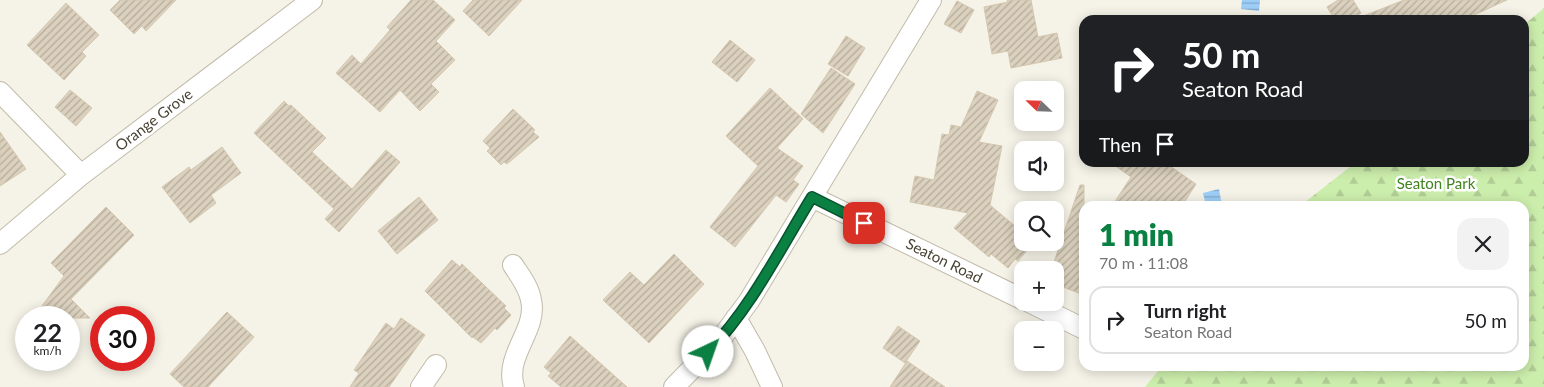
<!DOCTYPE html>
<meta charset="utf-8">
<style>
body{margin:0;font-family:Lato,sans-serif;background:#f2f2f2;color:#202124;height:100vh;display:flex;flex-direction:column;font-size:19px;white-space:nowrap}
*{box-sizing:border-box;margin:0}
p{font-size:16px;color:#757577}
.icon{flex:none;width:28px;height:28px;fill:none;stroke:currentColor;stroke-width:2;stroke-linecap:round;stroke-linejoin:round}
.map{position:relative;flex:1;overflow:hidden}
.details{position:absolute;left:1079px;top:201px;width:450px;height:170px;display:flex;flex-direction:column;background:#fff;border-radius:15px;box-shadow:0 2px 12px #0003}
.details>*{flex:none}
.top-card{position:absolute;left:1079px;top:15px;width:450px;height:152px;border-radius:15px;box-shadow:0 2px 12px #0003;background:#202124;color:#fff;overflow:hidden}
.needle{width:32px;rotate:293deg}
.controls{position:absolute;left:1014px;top:81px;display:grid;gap:10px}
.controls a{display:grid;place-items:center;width:50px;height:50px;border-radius:10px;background:#fff;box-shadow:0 2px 12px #0003;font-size:25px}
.speed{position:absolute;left:15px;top:306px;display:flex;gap:10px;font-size:25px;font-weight:700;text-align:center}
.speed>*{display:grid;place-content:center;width:65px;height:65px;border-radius:50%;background:#fff;box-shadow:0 2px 12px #0003;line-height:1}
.speed small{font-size:12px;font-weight:400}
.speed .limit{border:8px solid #d22;background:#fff;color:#111}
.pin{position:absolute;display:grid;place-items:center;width:42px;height:42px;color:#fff;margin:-21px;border-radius:10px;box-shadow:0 2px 8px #0006}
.me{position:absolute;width:55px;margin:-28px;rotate:42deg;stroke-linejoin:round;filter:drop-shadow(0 0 4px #0008)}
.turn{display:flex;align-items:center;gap:18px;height:105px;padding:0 20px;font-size:22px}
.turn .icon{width:65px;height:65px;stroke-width:2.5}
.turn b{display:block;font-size:35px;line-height:42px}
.then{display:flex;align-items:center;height:48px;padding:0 20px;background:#0003;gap:10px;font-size:19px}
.round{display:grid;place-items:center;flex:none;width:52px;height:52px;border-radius:15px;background:#f2f2f2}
.overview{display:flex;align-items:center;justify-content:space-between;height:85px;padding:0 20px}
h1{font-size:30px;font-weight:800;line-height:38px;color:#0b8043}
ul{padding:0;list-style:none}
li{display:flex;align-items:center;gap:15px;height:68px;margin:0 10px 8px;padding:0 10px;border:2px solid #e0e0e0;border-radius:15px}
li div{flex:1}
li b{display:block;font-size:19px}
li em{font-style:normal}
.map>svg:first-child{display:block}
</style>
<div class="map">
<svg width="1544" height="387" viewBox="0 0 1544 387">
<defs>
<pattern id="forest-firs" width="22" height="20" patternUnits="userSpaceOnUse" patternTransform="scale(1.25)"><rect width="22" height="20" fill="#cceeac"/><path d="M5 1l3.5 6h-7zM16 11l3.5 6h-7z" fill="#b1cd95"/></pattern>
<pattern id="water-rules" width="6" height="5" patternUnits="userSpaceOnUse" patternTransform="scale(1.25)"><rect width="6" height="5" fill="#9dcef8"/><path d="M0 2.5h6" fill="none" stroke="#82a9ca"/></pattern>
<pattern id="building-hatch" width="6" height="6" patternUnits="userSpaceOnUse" patternTransform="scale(1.25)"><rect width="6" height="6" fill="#dbd1be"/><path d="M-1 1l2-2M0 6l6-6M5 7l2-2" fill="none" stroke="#b4ab9b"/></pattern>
</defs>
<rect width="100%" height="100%" fill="#f5f2e7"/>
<path fill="url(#forest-firs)" d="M1544 8V387H1145L1162 366H1524V206H1300L1355 163 1524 162V25Z"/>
<path fill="url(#water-rules)" d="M1242 0H1260L1259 11 1241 9Z
M1219 189 1222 206H1206L1203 193Z"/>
<path fill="url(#building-hatch)" stroke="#d4c7ae" d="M120 0H176L146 31 142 26 134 34 110 10Z
M411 0H433L455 20 436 41 455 60 431 84 439 92 420 111 400 90 380 112 336 73 352 55 361 64 390 30 387 27Z
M473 0H522L489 36 463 11Z
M1007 0H1031L1038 37 1057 33 1062 58 1011 68 1008 51 992 54 984 7 1008 2Z
M1338 0H1353L1361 13 1350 20H1335L1327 7Z
M1404 0H1507L1463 20H1356V19Z
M957 1 974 10 961 33 944 24Z
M66 3 99 35 82 52 86 56 64 80 27 45Z
M846 36 865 48 848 76 828 64Z
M730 40 755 60 737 82 712 62Z
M831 68 855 84 823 133 801 114Z
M770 88 803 119 777 148 803 166 793 180 799 184 786 202 776 195 735 247 710 227 758 166 726 136Z
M70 90 92 108 76 126 55 107Z
M977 91 998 100 979 142 1002 146 990 205 1022 232V242H1034L1018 261 1015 259 1008 268 991 254 989 257 954 228 968 213 910 202 915 176 934 180 942 134 949 135 951 125 961 127Z
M284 101 289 106 291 105 326 138 312 152 352 189 386 150 400 162 339 232 325 219 334 209 254 133Z
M513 109 535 130 533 132 539 137 507 164 504 162 501 165 487 151 490 148 483 141Z
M0 132 26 169 0 186Z
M222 147 241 173 211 195 216 203 190 223 162 187 189 167 191 170Z
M1110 162H1164L1196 184 1182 206H1112L1131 177Z
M1080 185H1084V295L1055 284 1061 268 1053 265Z
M419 197 438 220 397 254 378 231Z
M106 207 134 235 71 299 90 318H33L64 276 51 263Z
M674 254 704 284 649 343 603 300 630 272 644 285Z
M452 260 460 267 462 264 506 306 504 308 511 315 497 330 495 328 481 343 473 337 472 338 425 291Z
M227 312 254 337 208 387H184L170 374Z
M401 318 425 335 389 387H350L359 373 354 370 386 323 394 329Z
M898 326 920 341 905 363 883 348Z
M570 336 627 387H561L548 376 551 373 544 367Z
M907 361 945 387H890Z"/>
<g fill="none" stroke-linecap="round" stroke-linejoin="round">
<g stroke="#c2bba9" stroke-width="22">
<path id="street" d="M0 92 81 175
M812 197 1022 299
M0 244 81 175 312 0
M513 265C520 276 529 287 531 300 538 330 504 355 514 387
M1029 302 1084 329
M736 318 755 351 772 387
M421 387 436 365
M674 387 720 340 749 301 931 0"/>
</g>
<use href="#street" stroke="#fff" stroke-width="20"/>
</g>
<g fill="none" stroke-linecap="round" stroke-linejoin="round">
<g stroke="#07532c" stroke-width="12">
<path id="route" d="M708 352C751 308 780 249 812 197L864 223"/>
</g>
<use href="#route" stroke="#0b8043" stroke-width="9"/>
</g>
<g text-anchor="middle" stroke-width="5" stroke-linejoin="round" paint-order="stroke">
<g font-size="15" fill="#494335" stroke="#fff">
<text transform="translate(154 120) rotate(-37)" y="5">Orange Grove</text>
<text transform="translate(944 261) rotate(26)" y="5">Seaton Road</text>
</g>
<g font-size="15" fill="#418221" stroke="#fff">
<text x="1436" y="189">Seaton Park</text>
</g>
</g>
</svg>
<div class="controls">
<a><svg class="needle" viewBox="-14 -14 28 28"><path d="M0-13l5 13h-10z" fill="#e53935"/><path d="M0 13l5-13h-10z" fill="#757577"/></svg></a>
<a><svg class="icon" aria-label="sound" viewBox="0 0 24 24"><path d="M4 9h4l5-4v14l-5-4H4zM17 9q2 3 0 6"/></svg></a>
<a><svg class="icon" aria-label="search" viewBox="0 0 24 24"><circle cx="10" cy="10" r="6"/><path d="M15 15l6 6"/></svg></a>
<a>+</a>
<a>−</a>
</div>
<div class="speed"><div>22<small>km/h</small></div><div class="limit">30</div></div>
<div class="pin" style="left:864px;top:223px;background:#d93025"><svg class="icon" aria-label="arrive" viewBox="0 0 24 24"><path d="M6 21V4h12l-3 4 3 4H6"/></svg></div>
<svg class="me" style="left:708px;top:352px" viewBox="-20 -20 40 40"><circle r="19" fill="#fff"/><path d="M0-13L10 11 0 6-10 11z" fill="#0b8043"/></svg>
<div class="top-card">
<div class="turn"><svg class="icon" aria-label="right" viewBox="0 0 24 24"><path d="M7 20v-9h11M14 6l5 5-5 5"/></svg><div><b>50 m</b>Seaton Road</div></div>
<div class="then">Then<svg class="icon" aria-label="arrive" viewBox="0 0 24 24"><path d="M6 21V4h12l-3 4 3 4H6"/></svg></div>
</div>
<section class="details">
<div class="overview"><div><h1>1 min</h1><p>70 m · 11:08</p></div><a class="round"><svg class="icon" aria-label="close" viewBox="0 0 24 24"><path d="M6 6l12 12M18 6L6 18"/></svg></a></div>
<ul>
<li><svg class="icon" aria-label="right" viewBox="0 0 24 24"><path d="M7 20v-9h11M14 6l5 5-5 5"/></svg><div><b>Turn right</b><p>Seaton Road</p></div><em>50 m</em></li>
</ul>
</section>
</div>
